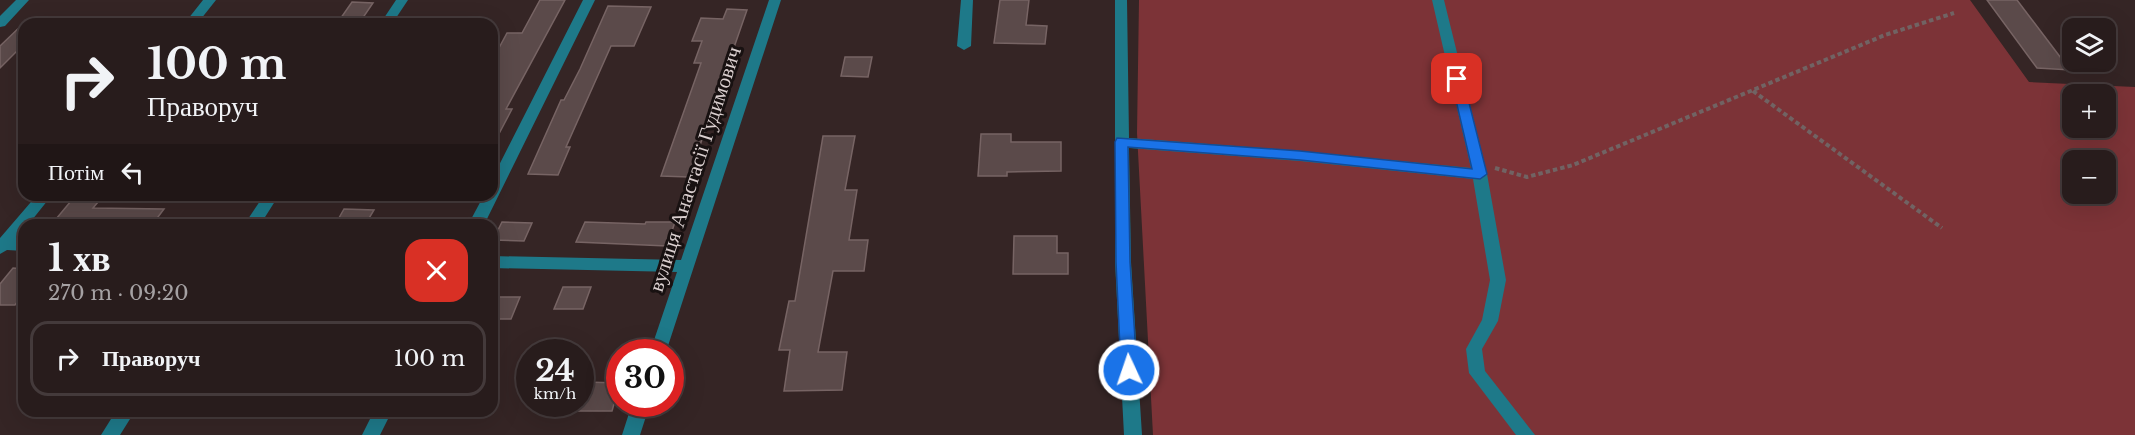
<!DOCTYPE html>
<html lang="uk">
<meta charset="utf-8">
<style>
body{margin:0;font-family:"Libre Baskerville",serif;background:#342929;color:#f1f3f6;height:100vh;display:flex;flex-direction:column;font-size:22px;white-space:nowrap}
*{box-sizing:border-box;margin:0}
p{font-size:20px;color:#a5a1a3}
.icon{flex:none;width:33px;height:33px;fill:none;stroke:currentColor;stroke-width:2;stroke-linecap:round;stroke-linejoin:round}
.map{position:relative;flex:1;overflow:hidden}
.sheet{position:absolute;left:18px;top:219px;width:480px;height:198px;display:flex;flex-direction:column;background:#281c1c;border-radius:18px;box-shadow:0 6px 24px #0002,0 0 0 2px #443a3b}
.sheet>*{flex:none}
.top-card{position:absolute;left:18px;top:18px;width:480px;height:183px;border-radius:18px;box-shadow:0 6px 24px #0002,0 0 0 2px #443a3b;background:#281c1c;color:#f1f3f6;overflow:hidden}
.controls{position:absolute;left:2062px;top:18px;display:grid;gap:12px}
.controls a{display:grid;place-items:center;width:54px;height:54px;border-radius:12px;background:#281c1c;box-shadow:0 6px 24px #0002,0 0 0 2px #443a3b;font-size:30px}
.speed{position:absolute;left:516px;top:339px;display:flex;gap:12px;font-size:30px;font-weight:700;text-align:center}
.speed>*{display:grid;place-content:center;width:78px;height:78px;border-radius:50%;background:#281c1c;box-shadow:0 6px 24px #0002,0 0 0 2px #443a3b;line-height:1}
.speed small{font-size:15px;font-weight:400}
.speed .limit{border:9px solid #d22;background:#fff;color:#111}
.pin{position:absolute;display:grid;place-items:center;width:51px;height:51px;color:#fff;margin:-26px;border-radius:12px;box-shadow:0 3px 9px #0006}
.me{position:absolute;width:66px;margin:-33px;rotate:357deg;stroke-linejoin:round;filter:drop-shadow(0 0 4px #0008)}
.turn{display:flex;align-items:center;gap:21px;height:126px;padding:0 30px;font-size:27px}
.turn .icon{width:78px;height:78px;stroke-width:2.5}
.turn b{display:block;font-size:42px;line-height:51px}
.then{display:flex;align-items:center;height:57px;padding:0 30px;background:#0003;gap:12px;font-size:22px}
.round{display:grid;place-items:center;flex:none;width:63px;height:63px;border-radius:18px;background:#342929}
.headline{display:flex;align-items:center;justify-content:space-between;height:102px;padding:0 30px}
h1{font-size:36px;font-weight:800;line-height:45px}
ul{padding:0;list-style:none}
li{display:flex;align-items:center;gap:18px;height:75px;margin:0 12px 9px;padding:0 18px;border:3px solid #443a3b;border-radius:18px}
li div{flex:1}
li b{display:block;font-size:22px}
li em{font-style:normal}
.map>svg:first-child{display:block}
</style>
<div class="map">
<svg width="2135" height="435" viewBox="0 0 2135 435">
<rect width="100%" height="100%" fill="#352525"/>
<path fill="#7c3337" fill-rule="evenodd" d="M1139 0H1970L2029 82 2135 87V435H1153L1137 133ZM2073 94H2106V128H2073ZM2073 160H2106V194H2073Z"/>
<path fill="#5b4a4a" stroke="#776464" stroke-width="1.5" d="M540 0H565L506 109H512L492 147V61L507 33H522Z
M1000 0H1029L1026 25 1047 26 1045 44 994 43Z
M1987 0H2017L2070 70 2037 68Z
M352 2 373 3 360 22H338Z
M608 6 651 7 634 46H611L566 147H570L558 175 528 174 561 100H564L580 69Z
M727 9 747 10 689 177 661 176 701 63H694L702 41H692L701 18 723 19Z
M24 23V44L0 68V46Z
M845 57H872L868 77 841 76Z
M981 134H1011V142H1061V171L1007 172V176H978Z
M823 136H855L845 190H857L849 240H868L864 271H833L818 352H847L842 390 784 391 790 350H779L789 301H795Z
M76 195H104L93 208 164 209 152 225H51Z
M344 209 374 210 365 225H335Z
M502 222 532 223 524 241 493 240Z
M585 222 645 224 646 222H675L667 246 576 242Z
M1014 236H1057V253H1068V274H1013Z
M13 268 24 269V293L15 305H0V284Z
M563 287H591L583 309H554Z
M492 297H520L511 319H492Z
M584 382 620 383 612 411H574L577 404H580V393Z"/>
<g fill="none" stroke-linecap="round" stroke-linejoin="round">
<path stroke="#716363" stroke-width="4" stroke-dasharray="4.5 3" stroke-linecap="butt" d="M1753 91 1942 228
M1495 168 1527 177 1573 165 1885 35 1954 13"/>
<path fill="#1e7989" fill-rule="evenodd" d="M16 0H29L5 26 0 27V16Z
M203 0H216L197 24H184Z
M396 0H408L392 24H380Z
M583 0H595L484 225H468L484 195H492V179Z
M769 0H781L666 352H650L677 272 492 268V256L681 260Z
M961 0H973L971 46 964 50 957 46Z
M1115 0H1127L1129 138 1300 151 1471 168 1432 0H1444L1487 174 1506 280 1498 321 1482 349 1485 371 1535 435H1516L1469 373 1466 349 1482 320 1490 280 1473 179 1300 161 1129 148 1131 262 1142 435H1124L1115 262Z
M37 195H52L28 225H24V230L17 239H24V251L7 250 0 254V238Z
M264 195H279L260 225H244Z
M632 404H650L640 435H622Z
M116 411H135L120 435H101Z
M374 411H392L380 435H362Z"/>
</g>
<path fill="#1a73e8" stroke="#114b97" stroke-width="1.5" d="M1457 75 1463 79 1487 174 1480 179 1300 160 1128 147 1130 262 1137 370 1134 375 1129 377 1124 375 1121 370 1116 262 1115 142 1117 138 1300 151 1472 169 1451 79Z"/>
<g text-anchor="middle" stroke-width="6" stroke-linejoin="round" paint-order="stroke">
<g font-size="21" fill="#dacfcf" stroke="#181111">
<text transform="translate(695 169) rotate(-72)" y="7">вулиця Анастасії Гудимович</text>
</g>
</g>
</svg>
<div class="controls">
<a><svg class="icon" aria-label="layers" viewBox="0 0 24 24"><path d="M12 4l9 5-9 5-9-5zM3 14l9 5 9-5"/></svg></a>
<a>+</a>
<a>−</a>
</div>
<div class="speed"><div>24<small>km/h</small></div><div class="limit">30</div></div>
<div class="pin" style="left:1457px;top:79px;background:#d93025"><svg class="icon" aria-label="arrive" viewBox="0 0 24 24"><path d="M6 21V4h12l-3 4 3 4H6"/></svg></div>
<svg class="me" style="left:1129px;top:370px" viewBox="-20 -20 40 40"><circle r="17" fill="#1a73e8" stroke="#fff" stroke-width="3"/><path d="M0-11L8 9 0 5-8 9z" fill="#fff"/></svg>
<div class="top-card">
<div class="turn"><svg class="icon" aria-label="right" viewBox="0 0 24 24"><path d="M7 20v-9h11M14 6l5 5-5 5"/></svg><div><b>100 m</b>Праворуч</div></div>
<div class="then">Потім<svg class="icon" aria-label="left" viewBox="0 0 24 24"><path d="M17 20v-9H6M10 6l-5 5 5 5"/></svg></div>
</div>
<section class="sheet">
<div class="headline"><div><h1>1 хв</h1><p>270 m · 09:20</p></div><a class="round" style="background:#d93025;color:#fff"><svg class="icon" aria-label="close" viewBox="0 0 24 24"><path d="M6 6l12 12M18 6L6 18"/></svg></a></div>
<ul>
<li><svg class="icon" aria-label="right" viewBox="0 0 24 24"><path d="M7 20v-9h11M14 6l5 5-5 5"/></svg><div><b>Праворуч</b></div><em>100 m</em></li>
</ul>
</section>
</div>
